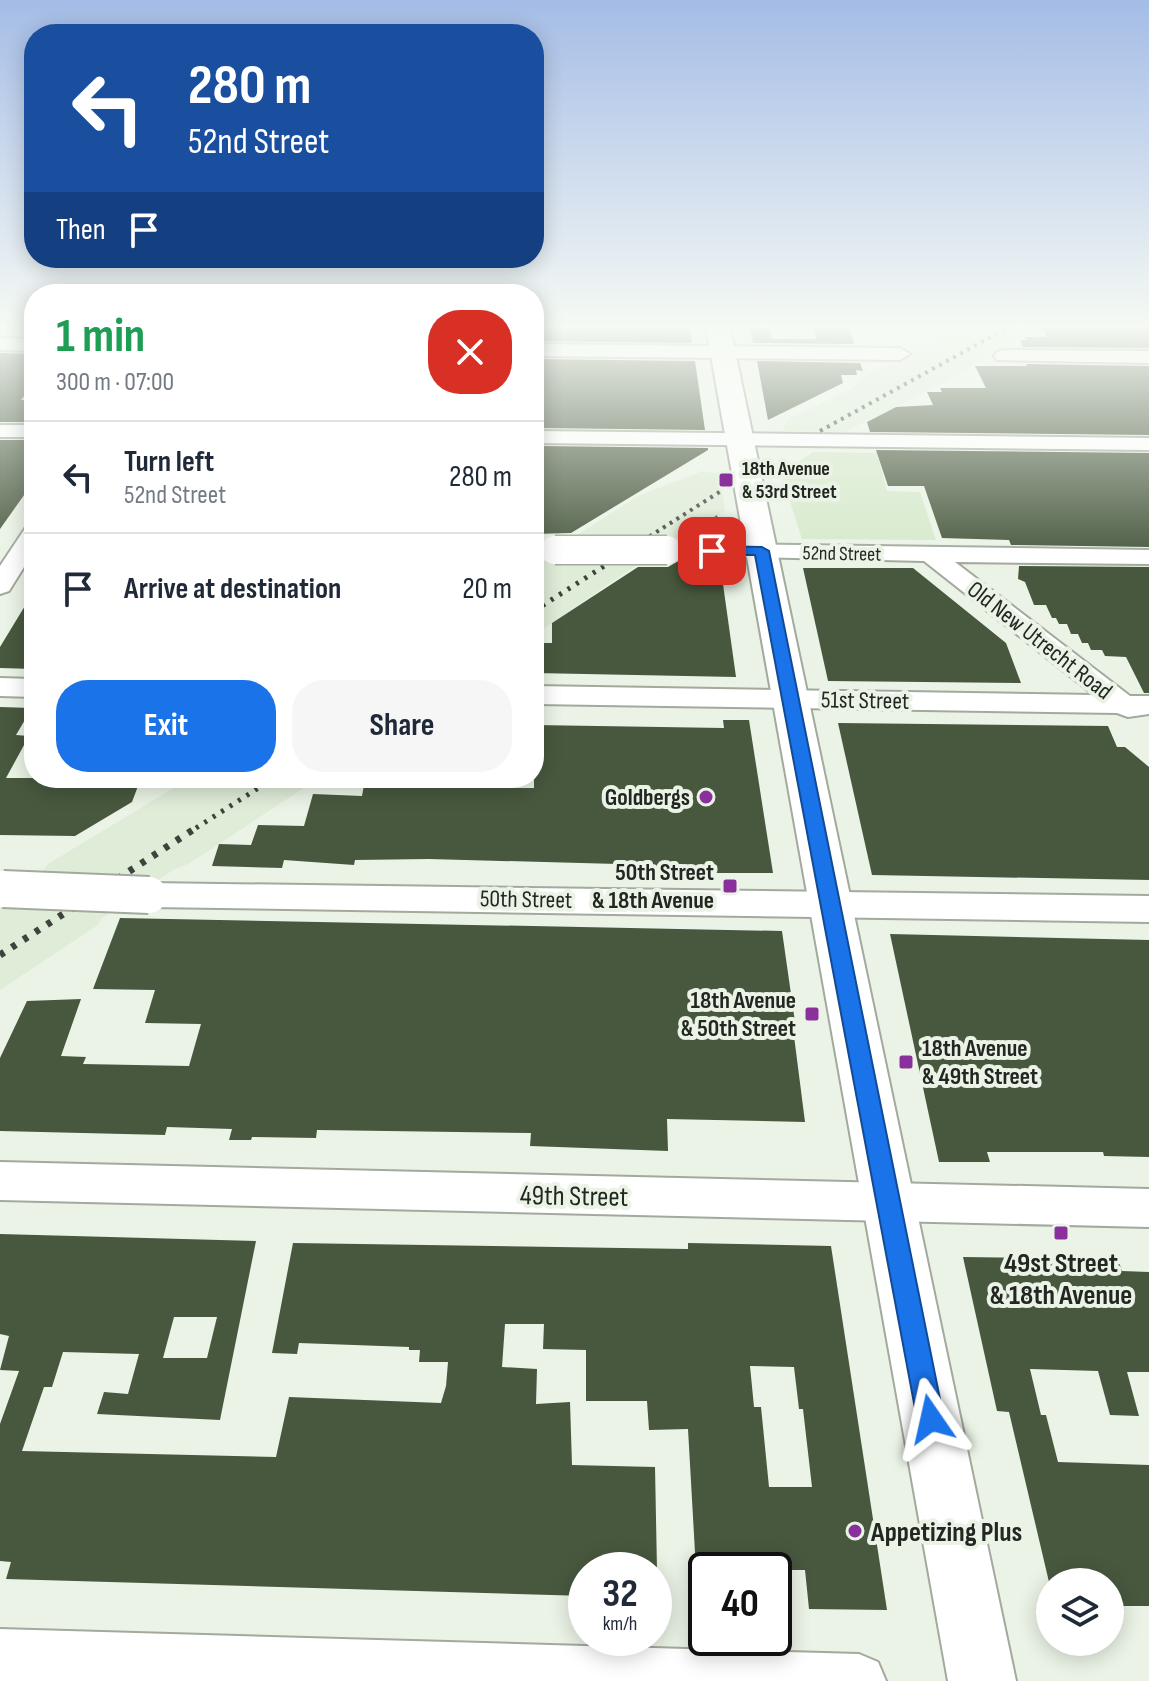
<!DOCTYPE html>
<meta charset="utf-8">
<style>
body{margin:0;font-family:"Sofia Sans Condensed",sans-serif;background:#f6f6f7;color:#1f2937;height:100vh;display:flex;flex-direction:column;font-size:30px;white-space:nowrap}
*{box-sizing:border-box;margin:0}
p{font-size:26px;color:#747a83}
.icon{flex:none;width:44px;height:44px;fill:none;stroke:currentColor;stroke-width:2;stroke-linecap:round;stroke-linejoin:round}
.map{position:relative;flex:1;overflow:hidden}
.sheet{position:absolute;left:24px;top:284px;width:520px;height:504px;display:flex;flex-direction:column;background:#fff;border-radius:32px;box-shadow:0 4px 20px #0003}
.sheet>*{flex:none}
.banner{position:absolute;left:24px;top:24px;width:520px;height:244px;border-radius:32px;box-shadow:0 4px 20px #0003;background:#1a4fa0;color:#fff;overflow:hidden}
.controls{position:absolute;left:1036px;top:1568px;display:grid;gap:16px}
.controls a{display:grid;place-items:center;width:88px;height:88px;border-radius:50%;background:#fff;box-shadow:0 4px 20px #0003;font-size:40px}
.speed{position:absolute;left:568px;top:1552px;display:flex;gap:16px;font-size:40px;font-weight:700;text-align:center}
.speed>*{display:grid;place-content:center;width:104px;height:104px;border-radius:50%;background:#fff;box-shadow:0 4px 20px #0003;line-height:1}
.speed small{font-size:20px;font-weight:400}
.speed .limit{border:4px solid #111;border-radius:12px;background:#fff;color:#111}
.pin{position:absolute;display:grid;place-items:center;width:68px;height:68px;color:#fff;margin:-34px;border-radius:16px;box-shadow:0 4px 12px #0006}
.me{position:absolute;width:88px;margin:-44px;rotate:349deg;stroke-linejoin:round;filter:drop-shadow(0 0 6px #0008)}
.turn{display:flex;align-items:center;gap:28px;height:168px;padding:0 32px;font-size:36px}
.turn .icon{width:104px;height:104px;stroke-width:2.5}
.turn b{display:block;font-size:56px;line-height:68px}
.then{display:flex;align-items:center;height:76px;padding:0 32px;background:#0003;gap:16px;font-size:30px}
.round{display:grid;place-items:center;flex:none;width:84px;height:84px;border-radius:32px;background:#f6f6f7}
.overview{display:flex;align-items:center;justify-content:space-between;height:136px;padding:0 32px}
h1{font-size:48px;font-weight:700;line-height:60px;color:#1e9e55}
.cta{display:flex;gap:16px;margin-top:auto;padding:16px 32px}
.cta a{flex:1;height:92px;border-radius:32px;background:#1a73e8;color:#fff;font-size:32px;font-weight:700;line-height:92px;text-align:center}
.cta a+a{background:#f6f6f7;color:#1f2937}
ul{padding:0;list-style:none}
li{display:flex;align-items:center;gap:24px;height:112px;padding:0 32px;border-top:2px solid #e0e1e3}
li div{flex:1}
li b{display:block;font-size:30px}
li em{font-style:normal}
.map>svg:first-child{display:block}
</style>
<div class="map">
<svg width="1149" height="1681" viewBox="0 0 1149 1681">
<rect width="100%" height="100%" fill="#ebf3e6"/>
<path fill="#dfecd8" d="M961 328H1038L935 387 845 432 782 431 788 419 849 390 867 375Z
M703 471 719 474 725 511 666 545 534 635V566L552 558 574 537 638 496Z
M190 778H319L190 863 173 870 102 918 98 925 0 990V898L44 870 48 864Z"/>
<path fill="#d6e9cb" d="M813 452 877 453 887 491 920 492 936 540 802 539 781 474Z"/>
<path fill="#48583e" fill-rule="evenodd" d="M534 328H690L692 343 534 341Z
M749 328H769L772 339H816L813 328H849L854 344 753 343Z
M1042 328H1149V348L1023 347 1020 340H1027L1025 337H1047Z
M0 353 34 354V383L21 400H34V422H0Z
M534 359 695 361 705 430 540 428 541 424H534Z
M757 361 860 363 863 371 856 370 857 375H841L843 383 768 420Z
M1026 364 1149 366V435L870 432 867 422 896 407 933 405 927 392H942L940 388H986L975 366H1027Z
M0 440H34V481L0 529Z
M539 446 708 448V450L571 533 534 534V481Z
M876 450 1149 453V547L1011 545 1009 540 942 538 924 486H888Z
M717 515 723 541 681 540 694 531Z
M682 559 725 560 728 577H722L736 677 534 673V643H552V623L638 567H668Z
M1019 566 1149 567V693H1144L1126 657 1105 656 1102 650H1091L1088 643H1082L1078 634H1071L1067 624H1059L1056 618H1052L1046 605H1034L1025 582 1018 579Z
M803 568H913L1006 643 1021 683 828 681Z
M34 591V669L0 668V647Z
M0 707 32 708 16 735 29 736 6 778H141L132 802 75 836 0 835Z
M723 720H749L773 873H654V865L429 859 355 860 354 865 284 860 282 868 212 866 219 844 251 845 258 825 304 826 313 794 362 796 364 785 448 786 450 778H486L485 788H534V725L724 728Z
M838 723 1108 726 1117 747H1125L1149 767V880L872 875Z
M120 918 782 931 797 1036H794L805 1122 667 1119 668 1151 530 1146 531 1133 317 1130 316 1138 252 1137 251 1140H229L232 1129 167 1127 165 1135 0 1131V1058L27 1001 81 999 61 1056 86 1057 83 1064 189 1066 201 1024 145 1023 155 990 93 989Z
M890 934 1149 940V1157L1104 1156 1103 1152H987L990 1162H939Z
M0 1234 256 1241 220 1420 97 1414 104 1392 128 1394 139 1354 63 1352 52 1387H44L22 1451 276 1457 289 1397 441 1403 446 1386 448 1362H419L420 1350H409V1347L299 1343 297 1354 272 1353 293 1243 688 1249V1243L831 1246 887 1610 809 1609 805 1570H696L688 1429 649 1430 647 1401H586V1350L543 1349 544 1324H505L502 1367 537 1369 536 1404 570 1402 572 1465 655 1467 657 1570H586V1596L6 1579 11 1562 0 1561V1424L19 1371 0 1370 9 1336 0 1334ZM174 1317H217L207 1358H163ZM750 1366 794 1367 799 1409H803L812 1487H769L761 1407H754Z
M963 1257 1118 1259 1122 1271 1149 1272V1372H1127L1139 1416 1110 1415 1098 1371 1030 1369 1041 1415H1046L1058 1462 1149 1465V1606H1117L1111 1582H1049L1009 1412 997 1411Z"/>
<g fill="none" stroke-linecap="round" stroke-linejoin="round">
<g stroke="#a2a99d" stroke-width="4">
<path id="minor" d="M0 338 34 339V351L0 350Z
M534 344 900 348 910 354 900 360 534 356Z
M1004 350 1149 351V363L997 360 994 356 997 352Z
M0 425H34V437H0Z
M534 431 1149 438V450L534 443Z
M34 525V551L9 591 0 594V566L26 527Z
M534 543 564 545 567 550 564 555 534 557Z
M667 543 1149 550V564L955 562 1130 696H1149V714L1128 717 1117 713 534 704V686L1094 695 924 561 658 555 655 550 658 545Z
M0 678 34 679V697L0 696Z
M149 883 1149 896V922L149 907 137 904 132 895 137 886Z
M0 1162 1149 1189V1227L0 1200Z
M0 1629 859 1654 878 1662 886 1681H0Z"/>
</g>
<g stroke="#a2a99d" stroke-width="4">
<path id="tertiary" d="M706 328H730L1016 1681H948Z"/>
</g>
<use href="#minor" fill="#fff" fill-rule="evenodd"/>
<use href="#tertiary" fill="#fff" fill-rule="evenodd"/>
<path stroke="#3f433d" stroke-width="4" stroke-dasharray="3 5" stroke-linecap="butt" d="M820 431 1007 328
M636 545 721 491"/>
<path stroke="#3f433d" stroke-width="5" stroke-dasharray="3 7" stroke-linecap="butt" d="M534 611 640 543
M196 828 274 778"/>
<path stroke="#3f433d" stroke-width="7" stroke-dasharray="5 9" stroke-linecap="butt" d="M0 955 199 826"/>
<g stroke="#a2a99d" stroke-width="31" stroke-linecap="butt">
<path id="minor-bridge-far1" d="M555 550H667"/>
</g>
<g stroke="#a2a99d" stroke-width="40" stroke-linecap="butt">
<path id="minor-bridge" d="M3 889 149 895"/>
</g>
<use href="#minor-bridge-far1" stroke="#fff" stroke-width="28"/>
<use href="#minor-bridge" stroke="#fff" stroke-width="36"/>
</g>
<linearGradient id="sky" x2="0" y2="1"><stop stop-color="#a4bce6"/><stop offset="0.58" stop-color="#f6faf4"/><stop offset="1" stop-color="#f6faf4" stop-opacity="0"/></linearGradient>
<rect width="1149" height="563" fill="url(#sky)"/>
<path fill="#1a73e8" stroke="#114b97" stroke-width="2" d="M762 547 769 551 944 1419 940 1428 931 1432 921 1428 917 1419 755 555H712L705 551 712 546Z"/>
<g fill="#8a309c" stroke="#ebf3e6" stroke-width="3">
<rect x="718" y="472" width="16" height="16" rx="4"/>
<circle cx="706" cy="797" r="8"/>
<rect x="722" y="878" width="16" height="16" rx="4"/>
<rect x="804" y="1006" width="16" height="16" rx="4"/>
<rect x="898" y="1054" width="16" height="16" rx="4"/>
<rect x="1053" y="1225" width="16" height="16" rx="4"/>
<circle cx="855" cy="1531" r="8"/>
</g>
<g text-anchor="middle" stroke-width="8" stroke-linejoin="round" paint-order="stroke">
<g font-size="20" font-weight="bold" fill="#232722" stroke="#ebf3e6" text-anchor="start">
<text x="742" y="475">18th Avenue<tspan x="742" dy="23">&amp; 53rd Street</tspan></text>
</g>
<g font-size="20" fill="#232722" stroke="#ebf3e6">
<text transform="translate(842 553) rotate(1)" y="7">52nd Street</text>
</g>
<g font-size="24" fill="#232722" stroke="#ebf3e6">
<text transform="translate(1040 640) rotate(38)" y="8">Old New Utrecht Road</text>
<text transform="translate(865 700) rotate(1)" y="8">51st Street</text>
<text transform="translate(526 899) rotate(1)" y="8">50th Street</text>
</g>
<g font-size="24" font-weight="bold" fill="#232722" stroke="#ebf3e6" text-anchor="end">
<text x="690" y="805">Goldbergs</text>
<text x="714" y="880">50th Street<tspan x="714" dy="28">&amp; 18th Avenue</tspan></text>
<text x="796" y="1008">18th Avenue<tspan x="796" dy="28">&amp; 50th Street</tspan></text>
<text x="922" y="1056" text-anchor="start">18th Avenue<tspan x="922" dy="28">&amp; 49th Street</tspan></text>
</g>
<g font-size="28" fill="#232722" stroke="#ebf3e6">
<text transform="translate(574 1195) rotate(1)" y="10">49th Street</text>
</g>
<g font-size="28" font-weight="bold" fill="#232722" stroke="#ebf3e6">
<text x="1061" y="1272">49st Street<tspan x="1061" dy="32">&amp; 18th Avenue</tspan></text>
<text x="871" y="1541" text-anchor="start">Appetizing Plus</text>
</g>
</g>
</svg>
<div class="controls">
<a><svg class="icon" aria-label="layers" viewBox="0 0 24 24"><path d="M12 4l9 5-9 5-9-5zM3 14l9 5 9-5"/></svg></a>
</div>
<div class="speed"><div>32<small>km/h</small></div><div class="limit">40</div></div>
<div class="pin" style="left:712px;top:551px;background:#d93025"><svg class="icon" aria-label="arrive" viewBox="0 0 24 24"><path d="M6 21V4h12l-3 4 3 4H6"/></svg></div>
<svg class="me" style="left:931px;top:1419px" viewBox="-20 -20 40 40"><path d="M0-17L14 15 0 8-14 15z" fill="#1a73e8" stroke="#fff" stroke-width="4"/></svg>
<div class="banner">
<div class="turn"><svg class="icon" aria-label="left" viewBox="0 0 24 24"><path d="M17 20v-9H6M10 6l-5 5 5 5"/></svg><div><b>280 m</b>52nd Street</div></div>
<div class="then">Then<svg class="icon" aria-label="arrive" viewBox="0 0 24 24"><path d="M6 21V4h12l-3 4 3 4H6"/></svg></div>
</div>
<section class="sheet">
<div class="overview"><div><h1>1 min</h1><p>300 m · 07:00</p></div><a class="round" style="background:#d93025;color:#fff"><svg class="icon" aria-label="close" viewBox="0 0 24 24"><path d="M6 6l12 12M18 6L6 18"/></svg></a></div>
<ul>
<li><svg class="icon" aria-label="left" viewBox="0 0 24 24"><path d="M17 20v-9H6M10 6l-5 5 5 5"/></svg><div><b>Turn left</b><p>52nd Street</p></div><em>280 m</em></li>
<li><svg class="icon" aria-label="arrive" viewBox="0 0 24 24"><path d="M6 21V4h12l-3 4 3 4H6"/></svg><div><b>Arrive at destination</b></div><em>20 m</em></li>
</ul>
<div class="cta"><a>Exit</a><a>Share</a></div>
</section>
</div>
